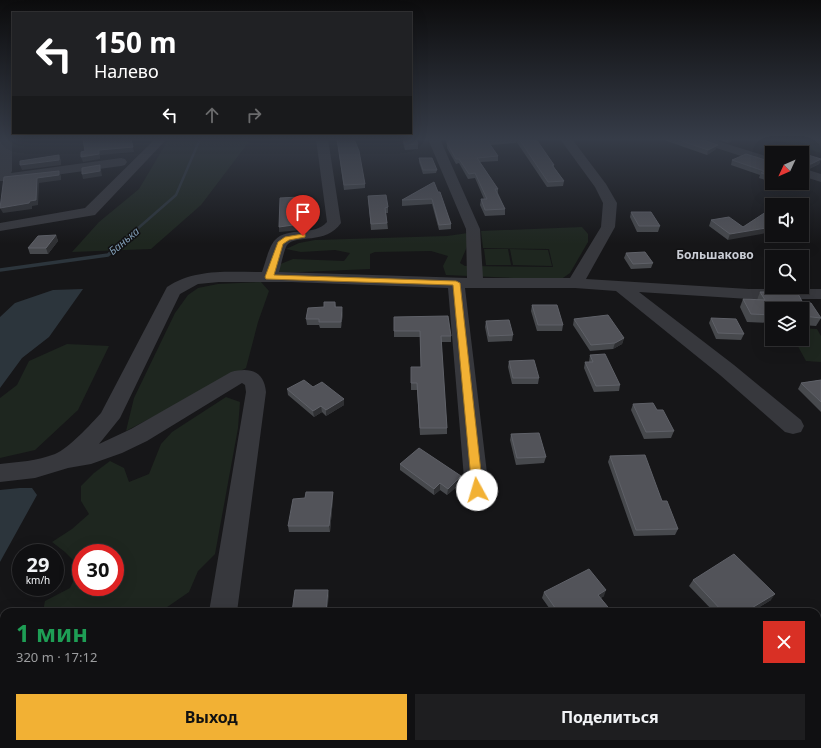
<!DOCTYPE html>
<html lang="ru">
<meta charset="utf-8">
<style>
body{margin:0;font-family:"Noto Sans",sans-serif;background:#1e1e20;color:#f1f3f6;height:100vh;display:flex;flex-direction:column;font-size:15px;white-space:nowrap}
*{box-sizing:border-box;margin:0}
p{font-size:13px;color:#9c9d9f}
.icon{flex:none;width:22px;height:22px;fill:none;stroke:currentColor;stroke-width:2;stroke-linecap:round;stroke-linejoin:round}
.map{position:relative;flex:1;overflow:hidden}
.sheet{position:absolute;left:0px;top:608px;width:821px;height:140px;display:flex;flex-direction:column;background:#101012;border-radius:12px 12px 0 0;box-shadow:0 4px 16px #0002,0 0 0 1px #303032}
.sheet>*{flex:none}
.hud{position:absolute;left:12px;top:12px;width:400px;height:122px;border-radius:0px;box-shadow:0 4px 16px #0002,0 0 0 1px #303032;background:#202124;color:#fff;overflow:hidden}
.needle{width:26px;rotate:226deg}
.fabs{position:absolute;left:765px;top:146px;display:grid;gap:8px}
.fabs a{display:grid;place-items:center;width:44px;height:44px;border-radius:0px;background:#101012;box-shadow:0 4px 16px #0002,0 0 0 1px #303032;font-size:20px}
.speed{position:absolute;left:12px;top:544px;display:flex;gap:8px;font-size:20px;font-weight:700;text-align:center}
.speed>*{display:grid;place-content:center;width:52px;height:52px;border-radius:50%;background:#101012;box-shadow:0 4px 16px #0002,0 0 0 1px #303032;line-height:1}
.speed small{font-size:10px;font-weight:400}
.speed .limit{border:6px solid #d22;background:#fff;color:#111}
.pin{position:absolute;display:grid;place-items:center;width:34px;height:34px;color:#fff;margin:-41px -17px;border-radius:50% 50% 50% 0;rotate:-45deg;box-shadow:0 0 4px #0007}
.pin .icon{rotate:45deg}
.me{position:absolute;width:44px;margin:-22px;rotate:354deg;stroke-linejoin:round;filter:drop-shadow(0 0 3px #0008)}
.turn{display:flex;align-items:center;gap:14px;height:84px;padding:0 16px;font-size:18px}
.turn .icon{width:52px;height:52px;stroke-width:2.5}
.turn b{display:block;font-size:28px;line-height:34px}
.lanes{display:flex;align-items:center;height:38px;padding:0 16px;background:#0003;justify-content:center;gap:20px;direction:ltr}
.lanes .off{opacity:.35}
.round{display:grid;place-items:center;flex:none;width:42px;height:42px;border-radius:0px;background:#1e1e20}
.headline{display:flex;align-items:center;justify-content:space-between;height:68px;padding:0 16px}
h1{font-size:24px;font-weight:700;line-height:30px;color:#1e9e55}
.primary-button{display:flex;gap:8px;margin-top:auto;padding:8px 16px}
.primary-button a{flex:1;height:46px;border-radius:0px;background:#f2b134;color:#111;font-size:16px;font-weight:700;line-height:46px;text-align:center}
.primary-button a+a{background:#1e1e20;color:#f1f3f6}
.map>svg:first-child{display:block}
</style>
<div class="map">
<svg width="821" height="748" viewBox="0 0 821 748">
<rect width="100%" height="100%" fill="#161618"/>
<path fill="#1e261f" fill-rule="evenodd" d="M167 139H251L201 205 151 249 72 252 99 222 139 189 168 140Z
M775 139H821V153Z
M582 227 588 234V242L570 273 560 280 446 275 443 266 448 256 431 251 375 252 370 254V269L278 273V265L293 259 344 261 350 253 335 250 301 252 286 249 299 243 315 240 447 236 468 233 469 242 460 263 465 266 553 267 549 249 483 248 481 231Z
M484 249H508L511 265H486Z
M510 249 548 250 552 266 513 265Z
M261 282 269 291 258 322 246 368 126 431 134 398 175 313 188 295 198 288 218 284Z
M802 328 817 329 821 336V362L806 361 794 339H802Z
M67 344 109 346 78 410 35 450 0 458V398L17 385 29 361Z
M226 397 240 402 238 428 215 554 198 571 189 592 160 612H43L45 601 70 588 80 567 65 552 52 542 72 529 89 514 81 501V486L94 473 110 461 124 468 129 482 149 474 161 444 172 432ZM81 553H115V587H81Z
M817 670H821V748H656L650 744H817Z
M7 744H559L560 748H6Z"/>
<path fill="#2c353c" d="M83 289 49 337 22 358 0 388V317L15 303 53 290Z
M20 488H32L37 495 0 562V490Z"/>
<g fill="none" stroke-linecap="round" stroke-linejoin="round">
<path stroke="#2c353c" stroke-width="2.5" d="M128 237 176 195 200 139"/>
<path stroke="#2c353c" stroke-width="3.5" d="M0 270 108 255 129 236"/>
<path fill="#37383d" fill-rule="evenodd" d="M0 139H12V171L11 173 121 158 125 159 127 162 125 165 121 166 11 181H0Z
M151 139H164L165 141 95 215 0 231V223L85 208 153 141Z
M316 139H328L341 223C326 245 296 234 287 245 284 250 281 265 279 272L467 278 466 229 428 139H440L480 229 483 278H570L601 227 603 203 595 187 560 139H572L606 184 617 203 615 227 586 279 749 289H821V299H749L639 292 734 365 801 420 804 426 801 432 793 434 785 432 720 375 616 291 575 288H465L489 490 486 497 477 500 468 497 465 490 448 288 291 282H219L198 284 180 294 120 418 99 444 131 429 231 372C250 367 264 371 266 392L237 612H209L246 392 245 385 242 383 147 441 122 453 91 464 68 468 35 478 0 482V464C18 462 37 461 55 454 68 449 91 424 101 413L167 287C195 268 230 272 262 272 265 264 269 246 275 240 288 226 314 237 327 222Z
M693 139H711L772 158V166L695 141Z
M802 168 821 174V182L802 176Z"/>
</g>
<path fill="#47494d" d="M337 139H354L365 184V188L344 190Z
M402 139H416L418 144V149L405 150Z
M445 139H536L554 165V167L564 181 563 186 547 187 516 141V143L490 145 498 156V161L480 162 498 189V193L505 209V215L485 216 480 205 481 199H484L475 178 468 179 459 163 456 164 447 148V144Z
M664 139H700L716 149 707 155 664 140Z
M716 139H734L728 143Z
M802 156 821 159 819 164 809 169 803 167Z
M419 158 437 170 436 173 423 174 419 162Z
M732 160 772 162V182L759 178 760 175 731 165Z
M438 192 451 224V229L439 230 432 204 402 206V200Z
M368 196 388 207V213H386L388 229 371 230Z
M631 212 660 226 658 232H637L630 217Z
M711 220 743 227 728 240 709 226Z
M56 235 58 241 48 254H30L28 248Z
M626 253 653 263 651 268 631 269 624 258Z
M760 292 803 303 821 318 816 326 802 325V309H772V323L747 322 740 307 743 299 757 300Z
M335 302 336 307 343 313 341 328H320L319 325H307L306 319 324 307Z
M532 305 563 325 562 331H537L531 311Z
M394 317 451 336V342H441L447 428V434L420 435 417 390H411V367H421L420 337H394Z
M711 318 744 334 741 340 716 339 709 323Z
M574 319 624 338 622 344 613 349 590 351 573 325Z
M486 321 513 335 512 341 488 342 485 327Z
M590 355 620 385 619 391 594 392 584 368 585 362H589Z
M509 361 539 378 538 384H512L508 367Z
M821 380V412L798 389 801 383Z
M313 387 344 405 326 416 322 412 314 417 288 395 287 389Z
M633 404 657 410 674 431 671 438 644 439 631 410Z
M511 434 546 457 544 463 516 465 510 440Z
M610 456 678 529 675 535 634 536 608 462Z
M400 464 461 476V483L447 495 440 490 434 495 400 470Z
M333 492V498L330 532H289L288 526Z
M693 580 771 600 751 612H714L689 586Z
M544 592 604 596 601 598 612 612H552L542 598Z"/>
<path fill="#2f3033" d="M131 139 134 152 100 155V159L83 162 81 157Z
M729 139H734L728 143Z
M718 145 716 149 707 155 708 150Z
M59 155 61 160V165L22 170 20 165Z
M821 159 819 164 809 169 811 164Z
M100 165 101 170 102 176 83 179 82 174Z
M59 171 61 176V180L39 183 38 205 32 206V209L3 213 0 208 30 201 37 178Z
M778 183H782L777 186Z
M300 197 301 202V230L279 232V227Z
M772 227V232L728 240 730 234Z
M56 235 58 241 48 254 46 248Z
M342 307 343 313 341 328V322Z
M624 338 622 344 613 349 615 343Z
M344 399V405L326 416V410Z
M321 406 322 412 314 417 313 411Z
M461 476V483L447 495 448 489Z
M440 483V490L434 495V489Z
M333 492V498L330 532 329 526Z
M328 590 329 596 327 612H326Z
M606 590 604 596 596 601 598 595Z
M775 594 771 600 751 612H745Z
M180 744H185L184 748H178Z"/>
<path fill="#525359" stroke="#5f6168" d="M83 139H131L133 147 99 150V154L81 157V152L85 151Z
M337 139H354L359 151 365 184 344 185Z
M403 139H416L418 144 405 145Z
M448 139H509L487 140 498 156 477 158 498 189H495L505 209 485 210 481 199H487L475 173 469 174 459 159H456L447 143H450Z
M519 139H536L554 165H552L564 181 548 182Z
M676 139H700L718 145 708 150Z
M746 154 772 162V176L761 173 764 171 732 160Z
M805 154 821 159 811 164 803 162V168L802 169V156Z
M59 155V160L20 165V161Z
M419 158H432L437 170H423Z
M100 165V171L82 174V168Z
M59 171V175L37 178 36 200 30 201 29 203 0 208 4 177Z
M434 182 438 192H440L451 224 439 225 432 199 402 200Z
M386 195 388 207 385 208 387 223 371 224 368 196Z
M300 197V224L279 227 280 198Z
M769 210 772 211V227L730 234 711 220 729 217 743 227Z
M631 212H651L660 226H639Z
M56 235 46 248H28L38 236Z
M645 252 653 263 633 264 626 253Z
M760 292H797L803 303H811L821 318 802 316V309H772V315L751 314 743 299 765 300Z
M324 302H335V307H342L341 322H319V319H306L308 308 324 307Z
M532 305H557L563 325H538Z
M608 315 624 338 615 343 591 345 574 319Z
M448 316 451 336H441L447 428H420L417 383H411V367H421L420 331H394V317Z
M711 318 736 319 744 334 718 333Z
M509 320 513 335 489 336 486 321Z
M605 354 620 385 596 386 585 362H593L590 355Z
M534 360 539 378H513L509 361Z
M304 380 313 387 322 382 344 399 326 410 321 406 313 411 287 389Z
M821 380V402L801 383Z
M653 403 657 410H663L674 431 646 432 633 404Z
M539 433 546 457 517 458 511 434Z
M419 448 461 476 448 489 440 483 434 489 400 464Z
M645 455 662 501H667L678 529 636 530 610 456Z
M306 492H333L329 526H288L293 499 305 498Z
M734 554 775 594 745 612H723L693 580Z
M589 569 606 590 598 595 612 612H558L544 592Z
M295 590H328L326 612H292Z
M127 744H180L178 748H126Z"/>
<linearGradient id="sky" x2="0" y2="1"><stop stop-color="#0c0c0d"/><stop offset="0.57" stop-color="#363c48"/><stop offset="1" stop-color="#363c48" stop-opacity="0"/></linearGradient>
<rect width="821" height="244" fill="url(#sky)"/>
<path fill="#f2b134" stroke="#9d7322" d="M303 234H305V237L289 240 283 244 274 275 456 281 460 283 483 490 481 493 477 495 473 493 472 490 453 285 266 279 265 277 278 242 285 237Z"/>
<g text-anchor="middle" stroke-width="3" stroke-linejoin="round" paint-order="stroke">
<g font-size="11" font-style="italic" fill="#7f9bb3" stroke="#111113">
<text transform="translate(124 241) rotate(-40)" y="4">Банька</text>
</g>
<g font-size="12" font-weight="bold" fill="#c9ccd4" stroke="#111113">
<text x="715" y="259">Большаково</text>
</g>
</g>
</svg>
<div class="fabs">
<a><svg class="needle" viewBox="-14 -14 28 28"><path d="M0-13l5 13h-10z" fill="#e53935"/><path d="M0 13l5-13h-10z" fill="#9c9d9f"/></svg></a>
<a><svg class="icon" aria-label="sound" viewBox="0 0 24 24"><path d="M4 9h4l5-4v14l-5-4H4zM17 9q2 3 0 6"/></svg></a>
<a><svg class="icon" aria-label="search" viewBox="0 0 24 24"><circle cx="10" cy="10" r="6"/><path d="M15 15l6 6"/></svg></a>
<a><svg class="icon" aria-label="layers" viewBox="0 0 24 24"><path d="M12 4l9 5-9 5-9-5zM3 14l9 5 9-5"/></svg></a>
</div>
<div class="speed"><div>29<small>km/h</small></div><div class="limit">30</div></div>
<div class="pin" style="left:303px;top:236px;background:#d93025"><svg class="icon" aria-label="arrive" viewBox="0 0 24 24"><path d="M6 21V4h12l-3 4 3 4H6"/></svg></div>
<svg class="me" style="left:477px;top:490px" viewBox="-20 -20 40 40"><circle r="19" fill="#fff"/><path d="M0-13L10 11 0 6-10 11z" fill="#f2b134"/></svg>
<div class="hud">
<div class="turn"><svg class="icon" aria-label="left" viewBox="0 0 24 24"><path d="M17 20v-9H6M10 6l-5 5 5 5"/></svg><div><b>150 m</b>Налево</div></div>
<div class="lanes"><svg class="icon" aria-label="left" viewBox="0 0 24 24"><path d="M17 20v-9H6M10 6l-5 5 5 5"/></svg><svg class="icon off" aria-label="ahead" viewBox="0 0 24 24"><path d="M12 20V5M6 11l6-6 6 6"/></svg><svg class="icon off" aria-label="right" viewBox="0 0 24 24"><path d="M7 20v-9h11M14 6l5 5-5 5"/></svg></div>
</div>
<section class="sheet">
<div class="headline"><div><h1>1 мин</h1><p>320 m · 17:12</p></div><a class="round" style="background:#d93025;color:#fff"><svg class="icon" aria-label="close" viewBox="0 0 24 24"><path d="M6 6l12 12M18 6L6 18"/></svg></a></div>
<div class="primary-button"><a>Выход</a><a>Поделиться</a></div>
</section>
</div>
